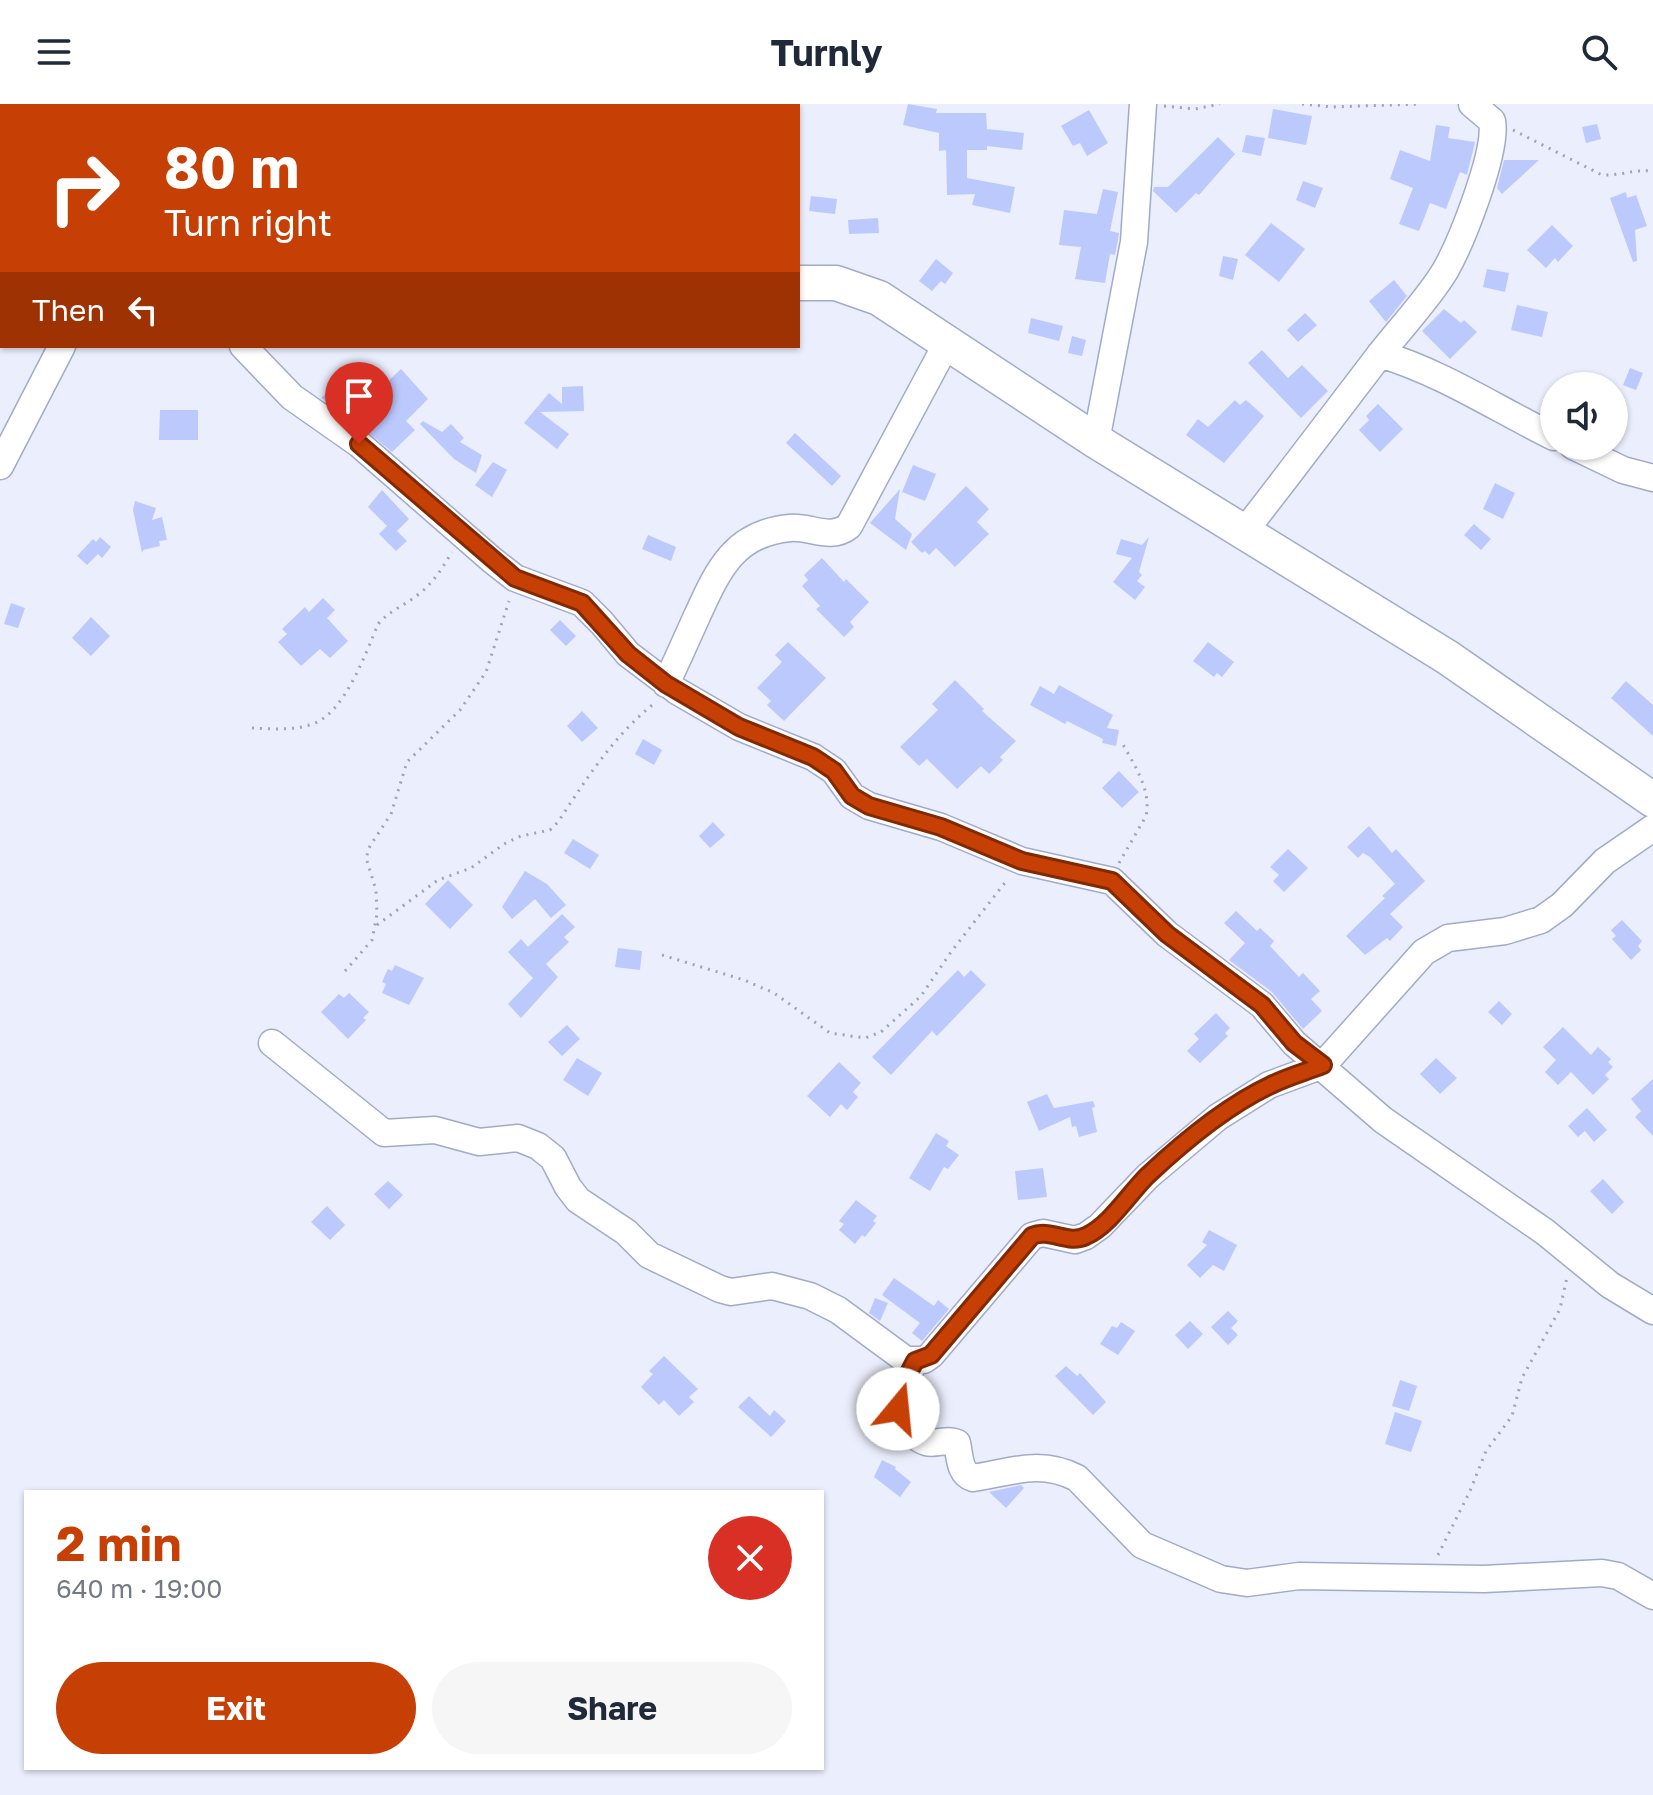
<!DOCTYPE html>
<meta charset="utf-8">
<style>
body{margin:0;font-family:"Golos Text",sans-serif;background:#f6f6f7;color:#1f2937;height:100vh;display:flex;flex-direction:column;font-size:30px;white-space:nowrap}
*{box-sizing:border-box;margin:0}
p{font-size:26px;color:#747a83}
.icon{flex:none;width:44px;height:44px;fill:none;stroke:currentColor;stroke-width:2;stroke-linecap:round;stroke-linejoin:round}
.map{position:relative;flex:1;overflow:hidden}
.drawer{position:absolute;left:24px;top:1386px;width:800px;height:280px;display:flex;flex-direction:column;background:#fff;border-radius:0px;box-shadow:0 2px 6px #0004}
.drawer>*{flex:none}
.top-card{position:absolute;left:0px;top:0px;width:800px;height:244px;box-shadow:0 2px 6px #0004;background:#c63f04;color:#fff;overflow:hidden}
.tools{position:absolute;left:1540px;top:268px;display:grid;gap:16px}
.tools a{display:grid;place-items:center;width:88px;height:88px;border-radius:50%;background:#fff;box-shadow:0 2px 6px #0004;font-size:40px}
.pin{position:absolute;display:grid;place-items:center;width:68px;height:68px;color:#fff;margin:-82px -34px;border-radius:50% 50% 50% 0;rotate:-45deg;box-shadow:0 0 8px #0007}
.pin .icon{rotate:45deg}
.me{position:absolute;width:88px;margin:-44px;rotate:17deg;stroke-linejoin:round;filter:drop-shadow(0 0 6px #0008)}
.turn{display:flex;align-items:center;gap:28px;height:168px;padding:0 32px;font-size:36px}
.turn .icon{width:104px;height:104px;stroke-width:2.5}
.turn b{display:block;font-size:56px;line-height:68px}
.then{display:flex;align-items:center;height:76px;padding:0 32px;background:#0003;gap:16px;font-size:30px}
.round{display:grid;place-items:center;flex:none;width:84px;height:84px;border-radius:42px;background:#f6f6f7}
.headline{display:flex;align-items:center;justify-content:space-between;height:136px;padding:0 32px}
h1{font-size:48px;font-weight:700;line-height:60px;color:#c63f04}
.action{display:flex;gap:16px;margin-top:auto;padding:16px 32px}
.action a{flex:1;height:92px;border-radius:48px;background:#c63f04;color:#fff;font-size:32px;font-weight:700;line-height:92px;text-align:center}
.action a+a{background:#f6f6f7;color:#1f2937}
header{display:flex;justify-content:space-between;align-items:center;height:104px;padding:0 32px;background:#fff;font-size:36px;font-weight:700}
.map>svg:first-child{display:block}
</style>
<header><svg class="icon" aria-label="menu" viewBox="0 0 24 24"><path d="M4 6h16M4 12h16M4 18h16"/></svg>Turnly<svg class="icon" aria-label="search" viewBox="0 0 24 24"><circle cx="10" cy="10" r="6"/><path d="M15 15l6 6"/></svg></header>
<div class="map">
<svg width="1653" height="1691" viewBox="0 0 1653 1691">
<rect width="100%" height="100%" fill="#ebeefc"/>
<path fill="#bcc9fd" d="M908 0 937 5 936 9H986L987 25 1024 29 1022 46 987 42V46H967V74L1015 83 1010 109 972 101 975 90 947 91 946 46 939 47V29L903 21Z
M1273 5 1312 12 1306 41 1268 34Z
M1089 6 1108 39 1087 52 1080 39 1073 42 1061 22Z
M1597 20 1601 35 1586 39 1582 23Z
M1436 21 1450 23 1448 34 1475 38 1467 71 1460 68 1446 105 1430 99 1419 127 1399 120 1413 84 1390 75 1400 46 1430 57Z
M1246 31 1265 34 1261 52 1242 48Z
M1218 33 1235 50 1199 91 1196 89 1176 109 1153 87 1154 83H1168Z
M1504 56H1539L1502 90 1497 84Z
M1303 77 1323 84 1315 104 1296 96Z
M1103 85 1118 88 1110 127 1119 129 1118 136 1115 151 1110 150 1105 179 1075 175 1081 143 1059 141 1064 106 1097 110Z
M1626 88 1627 94 1636 91 1647 122 1635 126 1637 157 1633 158 1610 94Z
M811 92 837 95 835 110 809 107Z
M878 114 879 129 849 130 848 116Z
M1271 119 1305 145 1279 178 1245 151Z
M1552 121 1573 142 1558 158 1555 154 1546 164 1527 146Z
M1223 152 1238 155 1233 176 1219 172Z
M936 155 953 169 945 180 941 177 932 187 919 177Z
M1487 165 1509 169 1505 188 1483 183Z
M1394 176 1407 192 1386 218 1369 197Z
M1517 201 1548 208 1542 233 1511 226Z
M1444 205 1461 219 1464 216 1477 228 1450 255 1422 227Z
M1305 209 1317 221 1298 238 1287 226Z
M1031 214 1063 222 1059 237 1028 229Z
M1072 232 1086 236 1082 252 1068 249Z
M1262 246 1288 274 1302 261 1328 287 1301 314 1248 259Z
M1630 264 1643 269 1636 286 1623 281Z
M401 265 428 295 406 317 415 326 392 348 337 303 321 294 332 284 341 292 357 276 372 292Z
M583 282 584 307 540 308 569 330 557 345 524 319 549 289 562 300V283Z
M1235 296 1240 301 1246 296 1264 312 1224 359 1186 331 1198 315 1208 323Z
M1378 300 1403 325 1380 348 1359 326 1369 316 1366 312Z
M160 306H198V336H159Z
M423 317 442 328 451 320 464 334 460 338 482 351 476 369 454 355 420 320Z
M795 329 841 372 832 382 786 339Z
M493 358 507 366 492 393 475 381Z
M913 361 936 370 925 397 902 388Z
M1495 379 1515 389 1503 415 1483 405Z
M966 382 989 405 977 418 989 430 955 463 936 444 929 451 925 447 922 449 911 438Z
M900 385 895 415 912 430 906 446 870 419Z
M382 386 409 415 397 427 407 437 396 447 379 430 387 422 368 403Z
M135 397 156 404 152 416 162 413 167 436 159 437 160 442 143 446 142 449 133 406Z
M1474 420 1491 435 1481 446 1464 431Z
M648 431 676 443 671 457 642 445Z
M100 433 111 443 102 454 98 450 87 461 77 452 93 435 96 438Z
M1149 433 1139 468 1142 471 1137 477 1145 483 1135 496 1113 478 1132 454 1116 450 1121 435 1142 441Z
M822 454 844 478 846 475 869 498 850 518 854 523 844 533 816 505 820 502 802 482 808 476 804 471Z
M323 494 335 506 327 514 348 537 330 554 320 545 301 562 278 538 287 530 282 525 305 503 309 508Z
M11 499 25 504 18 524 4 520Z
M91 513 110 532 91 552 72 534Z
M560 516 576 532 566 542 550 526Z
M788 538 826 574 784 617 767 601 771 597 757 584 782 558 775 551Z
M1208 538 1234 558 1222 573 1217 569 1214 573 1193 557Z
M955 576 984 605 982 607 1016 637 1000 653 1003 656 989 670 981 662 957 685 927 655 919 662 900 643 938 606 932 600Z
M1626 577 1653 601V632L1611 594Z
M1059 581 1113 611 1107 624 1119 626 1116 642 1102 639 1103 635 1067 617 1065 620 1030 601 1040 582 1054 590Z
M582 607 598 624 582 638 567 622Z
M643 635 662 646 654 661 635 650Z
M1119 667 1139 688 1122 704 1102 684Z
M713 718 725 731 710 744 699 732Z
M1369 722 1392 749 1396 745 1425 777 1390 810 1403 823 1390 837 1387 834 1365 851 1346 832 1385 794 1382 792 1395 780 1370 753 1363 749 1358 754 1347 743Z
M573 735 599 751 590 765 564 749Z
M1288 745 1308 764 1284 788 1273 777 1279 771 1270 763Z
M525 767 547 780 566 801 551 814 535 795 512 815 502 803Z
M448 776 473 801 450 825 425 800Z
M1236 807 1257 827 1260 824 1274 837 1270 842 1299 873 1303 869 1320 887 1311 895 1322 907 1303 925 1272 888 1229 856 1245 839 1224 819Z
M562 810 575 823 564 833 569 838 546 860 558 873 521 914 508 900 533 874 508 848 521 835 528 843Z
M1622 816 1642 837 1638 842 1641 846 1631 856 1612 835 1616 832 1611 826Z
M618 844 642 847 640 866 615 863Z
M395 861 424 874 409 901 382 889 386 880 382 878 388 865 392 867Z
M958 866 964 873 971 866 986 881 937 932 932 927 891 971 872 953Z
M349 889 369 908 363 914 366 916 348 935 321 908 339 890 344 894Z
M1499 897 1512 910 1502 921 1488 908Z
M1216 909 1230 924 1225 929 1228 932 1200 959 1187 947 1199 935 1194 930Z
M567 921 580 935 562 952 548 938Z
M1563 923 1591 951 1598 943 1611 955 1608 958 1613 963 1605 971 1609 975 1593 991 1571 968 1558 981 1545 968 1556 956 1543 943Z
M577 954 602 969 588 992 563 976Z
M1436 954 1457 974 1440 990 1420 970Z
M839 958 861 979 853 988 858 993 847 1006 841 1000 830 1013 807 992Z
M1653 975V1032L1635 1013 1641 1007 1631 995Z
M1047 990 1054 1004 1093 997 1095 1003 1092 1004 1097 1028 1079 1033 1076 1022 1072 1023 1070 1013 1039 1027 1027 998Z
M1587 1004 1607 1026 1594 1038 1585 1027 1578 1033 1568 1022Z
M936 1029 949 1037 946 1042 959 1051 948 1065 944 1063 930 1087 909 1074Z
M1043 1064 1047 1093 1018 1096 1015 1067Z
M1603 1075 1624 1098 1612 1110 1590 1087Z
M388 1077 403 1091 389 1105 374 1090Z
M856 1096 877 1112 873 1117 876 1119 865 1133 862 1131 855 1140 839 1126 844 1120 839 1117Z
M327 1102 345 1121 330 1136 311 1118Z
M1209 1126 1237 1141 1224 1167 1213 1161 1200 1174 1187 1161 1207 1141 1202 1138Z
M894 1174 934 1202 938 1196 949 1205 922 1237 912 1229 920 1219 882 1191Z
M875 1194 888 1199 880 1217 869 1209Z
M1228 1207 1238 1217 1231 1224 1238 1231 1228 1241 1211 1223Z
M1190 1217 1203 1230 1188 1245 1175 1231Z
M1121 1218 1135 1227 1118 1251 1100 1240 1112 1222 1117 1224Z
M664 1252 698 1285 689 1293 694 1298 679 1312 664 1296 659 1301 641 1283 653 1270 649 1267Z
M1066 1262 1077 1272 1080 1269 1106 1298 1093 1311 1055 1272Z
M1400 1276 1417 1282 1409 1307 1392 1302Z
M749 1292 770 1312 774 1306 786 1317 771 1333 738 1303Z
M1395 1308 1422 1317 1411 1348 1385 1340Z
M882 1356 896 1363 895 1365 911 1378 900 1393 874 1373Z
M1021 1381 1024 1384 1006 1404 989 1388Z"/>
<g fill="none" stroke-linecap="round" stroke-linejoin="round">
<g stroke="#a2aaca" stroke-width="29">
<path id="minor" d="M432 0V2
M663 0V2
M243 242 292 293 359 340 492 456 515 474 582 499 602 519 628 550 677 587 739 623 813 653 834 667 852 692 869 702 941 723 1022 757 1112 777 1167 830 1262 901 1294 939 1383 1016 1545 1128 1610 1181 1653 1207
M1380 250C1443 269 1495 304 1554 333
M1096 337 1134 138 1143 0
M1573 342 1623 366 1653 374
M0 362 62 242
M1244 428C1289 370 1333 312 1378 253 1400 224 1426 198 1445 167 1461 139 1498 47 1492 17L1472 0
M666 580C677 557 687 534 697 512 718 466 734 429 790 424 811 422 830 437 849 422L947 239
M272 939 384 1029 435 1026 479 1038 518 1034 538 1042 553 1054 568 1083 578 1096 626 1128 649 1151 720 1185 731 1188 772 1182 810 1192 838 1206 906 1256H924L931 1251 1032 1132 1043 1129 1075 1136 1086 1132 1100 1122 1148 1072 1218 1013 1269 981 1323 961 1424 848 1448 834 1505 827 1541 816 1562 801 1605 757 1653 724
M915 1257C904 1277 889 1301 906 1322 912 1329 917 1335 926 1338 936 1341 947 1334 957 1339 960 1352 959 1370 973 1374 1012 1368 1040 1355 1077 1374L1142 1441 1221 1475 1247 1479 1299 1472 1484 1475 1602 1469 1618 1472 1653 1492"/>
</g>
<g stroke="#a2aaca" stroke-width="37">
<path id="major" d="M0 164H2
M798 179H836L879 194 1096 337 1447 553 1653 696"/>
</g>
<path stroke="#a0a3b1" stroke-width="3" stroke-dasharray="2 6" stroke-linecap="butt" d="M1302 0 1332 3 1420 0
M1164 2 1195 5 1220 0
M1513 26 1602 71C1620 72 1634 65 1653 67
M252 624C272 625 296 627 315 619 345 607 366 549 378 520 390 506 406 501 420 489 434 478 443 463 452 448
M1119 759 1146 712C1152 686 1133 659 1121 637
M377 821 438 776 471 764 504 740 521 732 550 726 558 718C587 674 614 631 656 598
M662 851 744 876 774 889 830 929 865 934 881 928 921 892 951 848 1007 776
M345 867 372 836 377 810 376 786 366 754 370 742 391 710 407 658 460 606 486 568 509 497
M1438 1451 1470 1387 1486 1347 1512 1312 1522 1274 1560 1205 1567 1173"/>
<use href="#minor" stroke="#fff" stroke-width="26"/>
<use href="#major" stroke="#fff" stroke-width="34"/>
</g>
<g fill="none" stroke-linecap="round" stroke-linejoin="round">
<g stroke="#812903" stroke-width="20">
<path id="route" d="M359 340 515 474 582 499 628 550 666 580 739 623 813 653 834 667 852 692 869 702 941 723 1022 757 1112 777 1167 830 1262 901 1294 939 1323 961C1305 968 1287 973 1271 981 1228 1001 1181 1040 1147 1072 1128 1091 1110 1121 1086 1132 1068 1141 1050 1124 1032 1132L931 1251 915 1257 900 1286 898 1305"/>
</g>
<use href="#route" stroke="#c63f04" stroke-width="14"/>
</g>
</svg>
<div class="tools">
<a><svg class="icon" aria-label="sound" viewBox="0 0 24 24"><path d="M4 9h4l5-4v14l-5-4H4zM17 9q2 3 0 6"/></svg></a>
</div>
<div class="pin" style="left:359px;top:340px;background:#d93025"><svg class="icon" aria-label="arrive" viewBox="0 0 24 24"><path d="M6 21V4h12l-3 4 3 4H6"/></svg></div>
<svg class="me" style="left:898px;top:1305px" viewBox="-20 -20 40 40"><circle r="19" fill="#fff"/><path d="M0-13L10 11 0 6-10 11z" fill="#c63f04"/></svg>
<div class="top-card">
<div class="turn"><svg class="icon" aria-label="right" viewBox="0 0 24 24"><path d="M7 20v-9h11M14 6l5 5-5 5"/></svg><div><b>80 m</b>Turn right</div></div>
<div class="then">Then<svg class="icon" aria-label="left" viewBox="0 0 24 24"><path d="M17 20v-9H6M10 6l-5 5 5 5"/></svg></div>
</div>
<section class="drawer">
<div class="headline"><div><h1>2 min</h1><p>640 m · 19:00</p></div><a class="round" style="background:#d93025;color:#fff"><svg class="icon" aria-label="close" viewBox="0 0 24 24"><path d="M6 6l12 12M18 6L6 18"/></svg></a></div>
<div class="action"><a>Exit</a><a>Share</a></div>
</section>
</div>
